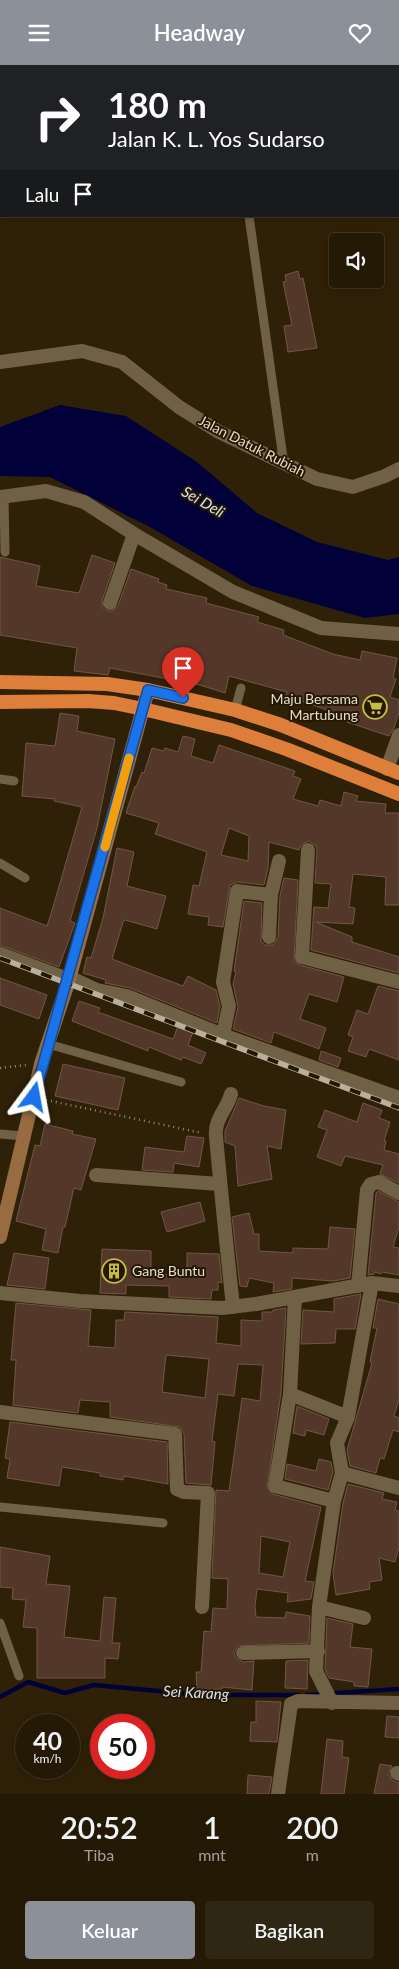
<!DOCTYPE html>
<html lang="id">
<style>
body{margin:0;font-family:Lato,sans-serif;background:#2f2613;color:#f1f3f6;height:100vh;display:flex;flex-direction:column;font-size:19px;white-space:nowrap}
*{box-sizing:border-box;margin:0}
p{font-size:16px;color:#a3a09a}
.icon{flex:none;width:28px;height:28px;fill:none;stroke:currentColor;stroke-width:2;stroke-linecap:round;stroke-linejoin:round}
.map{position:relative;height:1729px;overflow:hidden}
.side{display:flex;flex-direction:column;background:#231905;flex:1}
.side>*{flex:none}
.hud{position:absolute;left:0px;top:0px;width:400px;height:152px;box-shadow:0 2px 8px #0003,0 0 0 1px #403827;background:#202124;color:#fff;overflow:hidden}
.tools{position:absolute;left:329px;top:168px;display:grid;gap:10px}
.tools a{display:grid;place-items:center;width:55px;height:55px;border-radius:5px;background:#231905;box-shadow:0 2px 8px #0003,0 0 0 1px #403827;font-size:25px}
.speed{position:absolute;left:15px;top:1649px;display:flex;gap:10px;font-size:25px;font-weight:700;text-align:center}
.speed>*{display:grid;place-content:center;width:65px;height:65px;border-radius:50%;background:#231905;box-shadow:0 2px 8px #0003,0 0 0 1px #403827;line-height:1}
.speed small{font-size:12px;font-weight:400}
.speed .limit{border:8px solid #d22;background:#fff;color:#111}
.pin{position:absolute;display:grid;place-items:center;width:42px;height:42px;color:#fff;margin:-51px -21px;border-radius:50% 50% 50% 0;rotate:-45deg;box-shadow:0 0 5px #0007}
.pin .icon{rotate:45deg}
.me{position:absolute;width:55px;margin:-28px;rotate:13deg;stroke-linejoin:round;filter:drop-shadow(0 0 4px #0008)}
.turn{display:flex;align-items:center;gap:18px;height:105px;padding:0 25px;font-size:22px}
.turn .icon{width:65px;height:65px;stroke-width:2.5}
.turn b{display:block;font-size:35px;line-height:42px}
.then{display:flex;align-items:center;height:48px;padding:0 25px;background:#0003;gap:10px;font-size:19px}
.eta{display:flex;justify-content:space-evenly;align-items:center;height:85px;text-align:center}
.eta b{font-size:30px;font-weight:600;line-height:35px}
.button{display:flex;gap:10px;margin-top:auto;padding:10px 25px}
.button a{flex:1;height:58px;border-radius:5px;background:#8c9099;color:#fff;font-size:20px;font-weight:600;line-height:58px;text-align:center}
.button a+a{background:#2f2613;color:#f1f3f6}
header{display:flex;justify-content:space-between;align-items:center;height:65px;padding:0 25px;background:#8c9099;color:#fff;font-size:22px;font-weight:600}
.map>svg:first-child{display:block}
</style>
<header><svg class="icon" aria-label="menu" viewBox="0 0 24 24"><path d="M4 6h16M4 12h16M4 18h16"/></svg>Headway<svg class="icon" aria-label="heart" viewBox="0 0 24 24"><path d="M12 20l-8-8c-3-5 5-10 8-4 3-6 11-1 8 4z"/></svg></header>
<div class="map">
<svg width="399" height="1729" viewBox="0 0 399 1729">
<rect width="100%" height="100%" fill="#2f2107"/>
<path fill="#010039" d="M60 340 126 351 197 397 257 448 317 477 388 495 399 492V549L365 553 252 521 150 462 50 412 0 411V362Z"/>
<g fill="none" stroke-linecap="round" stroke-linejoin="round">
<path stroke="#010039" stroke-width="4.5" d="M307 1630 399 1624
M0 1632 28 1617 65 1628 94 1620 201 1630H299"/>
</g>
<path fill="#53382a" stroke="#725546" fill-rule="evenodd" d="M298 206 300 214 303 213 317 283 288 287 284 261 292 260 283 217 286 216 285 210Z
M92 490 115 498 102 536 103 543 108 546H112L118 541 131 504 159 514 158 517 167 520 166 524 207 533 206 538 259 552 257 557 284 565 283 570 333 589 360 595 362 586 397 593 393 613 396 614 390 632 399 635V647L394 663 389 671 347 657 348 652 286 631 287 627 229 611 225 628 200 620 110 603 108 610 74 606 77 583 0 570V492L40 501 36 521 79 528Z
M60 648 79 651 77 666 115 674 97 763 70 856 75 858 59 902 0 880V843L47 861 51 849 82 742 54 736 55 734 22 731 26 678 55 681Z
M183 671 195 674 191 691 213 698 219 680 295 706 293 711 301 714 293 734 318 741 320 735 341 741 344 727 358 731 356 736 386 739 385 748H399V840H385L386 812 353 809 349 842 355 843 353 859 316 857 352 872V877L399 892V908L311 885 314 842 328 843 331 819 315 818 317 785 316 781 309 776 301 780 299 785 269 777 268 803 264 820 238 817 230 820 223 862 208 860 209 852 188 849 193 820 199 821 207 787 155 769 159 758 126 748 135 721 136 722 142 707 144 708 152 683 164 686 165 683 178 687ZM229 763 249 771 248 796 221 790Z
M117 783 134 787 127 821 166 831 157 864 125 855 123 857 112 894 183 921 188 911 216 925 220 941 217 958 130 923 105 918 106 915 83 908 87 892 91 893 103 853Z
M284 813 298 815 294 896 300 900 344 912 337 937 309 929 300 954 326 963 319 984 274 967 271 978 233 964 238 942 233 919 236 907 234 906 244 836 262 838 261 876 265 880H273L278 872 280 831Z
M0 913 47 930 39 954 0 940Z
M378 921 399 926V995L369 984 366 992 348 986 353 972 348 970 357 945 368 949Z
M79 936 100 943 98 947 173 974 178 961 193 967 188 980 206 988 201 999 183 992 181 995 149 982 148 986 72 956Z
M321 986 341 993 338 1002 319 995Z
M63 999 125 1013 118 1045 55 1031Z
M239 1033 264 1041 286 1045 281 1084 267 1081 272 1114 238 1121 235 1081 225 1077V1066Z
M363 1038 382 1045 379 1053 390 1057 384 1076H386L384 1085 399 1089V1118L380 1109 383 1100 345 1091 341 1101 317 1092 327 1065 318 1062 325 1045 357 1057Z
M45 1059 73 1066 72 1069 96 1074 81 1125 74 1123 65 1162H63L58 1188 42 1185 46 1164 16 1156 35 1080 40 1081Z
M187 1071 204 1073 199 1102 174 1098 173 1107 142 1105 145 1082 184 1087Z
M378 1126 399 1137V1162L393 1182 399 1183V1210L382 1207 381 1209 375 1207 374 1209 368 1210 376 1128Z
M200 1137 205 1156 167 1167 161 1147Z
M249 1148 254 1169H259V1186L293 1188V1183L328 1184 330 1162 355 1164 350 1213 333 1216 292 1213V1224L273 1227 274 1218 249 1213 247 1222 240 1221 232 1152Z
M102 1184 151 1186V1210L187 1209V1188L219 1189 222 1218 218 1217V1225H212L211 1234 169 1232V1221L126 1220V1229L100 1228Z
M14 1188 49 1193 45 1224 7 1220Z
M361 1229 355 1264H336L335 1278 301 1279 303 1245 334 1247V1234Z
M378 1234 399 1239V1334L394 1351 399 1353V1367L393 1365 384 1394 380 1393 376 1408 350 1401 347 1385 372 1298 370 1297 377 1263H373Z
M16 1238 91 1245 88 1281 115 1283 116 1255H124L125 1247 218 1252 216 1278 241 1281V1255L262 1256V1247H272L273 1245 286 1243 281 1328 267 1423 273 1429 321 1442 305 1516 314 1517 311 1534 287 1537 288 1528 257 1524 255 1542 256 1552 285 1553 286 1547 310 1551 309 1578 238 1581 234 1588 236 1593 243 1597 254 1596 252 1625 222 1622V1624L197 1625 196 1607H201L204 1566 211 1567 213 1543 227 1544 228 1514 212 1513 216 1425 229 1426 242 1333 260 1336 263 1300 238 1299 234 1331 218 1329 212 1376 215 1377 211 1420 186 1418 184 1369 180 1362 110 1352V1337L80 1335 78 1348 13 1340 16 1295H11ZM166 1290 209 1294 205 1333 162 1327ZM261 1471 290 1477 283 1512 259 1508Z
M297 1341 329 1354 324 1370 306 1365 305 1371 293 1368Z
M10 1357 167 1377 168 1419 124 1411 123 1415 100 1411V1408L62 1402 59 1421 7 1413 10 1394 5 1393Z
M319 1394 331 1397 333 1407 328 1425 285 1414 287 1399 316 1406Z
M348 1419 384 1428 382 1434 397 1437 395 1445 399 1446V1482L395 1497 379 1493 382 1515 369 1517 370 1524 336 1530 333 1508 343 1438Z
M0 1482 50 1491 46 1519 70 1521 64 1572 100 1576 104 1532 116 1533 112 1578H120L118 1594 105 1593V1613H37V1563L23 1562 26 1535 12 1534 13 1523 0 1522Z
M327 1553 353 1559 350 1582 372 1584 368 1622 354 1621V1617L329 1613 325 1604Z
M308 1595 307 1624 285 1623 286 1596Z
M256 1636 281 1637 277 1677 250 1676 251 1657H256Z
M387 1651 399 1652V1673L385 1672Z
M327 1674 343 1676 342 1692 349 1693 344 1729H321Z
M380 1699 392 1701 388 1709 393 1716 399 1718V1729H374Z
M248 1710 272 1712 269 1729H247Z"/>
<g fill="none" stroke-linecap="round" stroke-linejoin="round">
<path stroke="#938874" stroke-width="2.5" stroke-dasharray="1 4" stroke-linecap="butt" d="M0 1003 26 1000
M46 1035 202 1068"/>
<path stroke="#706045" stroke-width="9" d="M227 0V1
M347 0 348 1
M249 151 284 400
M4 430 5 487
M235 645 241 623
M0 714 14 716
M0 798 25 813
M0 886 69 912
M48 979 181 1017
M0 1069 24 1071
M0 1442 163 1458
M0 1558 19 1611"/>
<path stroke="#706045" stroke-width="14" d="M0 297 82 286 122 297 179 342 219 367 317 414 353 422 385 411 399 404
M0 432 46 426 84 437 134 469 233 527 321 563 399 569
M110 538 134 469
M387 704 399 670
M308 785 302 892 399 917
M269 872 271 830 279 796
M69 912 97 925 127 931 223 970 399 1033
M223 970 229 941 223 917 237 826 271 830
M231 1029C228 1043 214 1054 216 1071 221 1128 227 1185 233 1242
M96 1110 219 1119
M358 1221 367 1125 371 1119 379 1117 399 1128
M0 1228 80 1236 222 1243 256 1239 372 1218 399 1221
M295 1232 290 1329 275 1421 334 1436
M290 1329 348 1352
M0 1347 175 1369 177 1424 184 1427 208 1428 202 1542
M342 1408 399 1423
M319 1542 364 1553
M243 1588 318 1586
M332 1638 316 1606 319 1542 334 1436 342 1408 337 1378 348 1352 372 1218
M397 1708 399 1709
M278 1729 291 1639 298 1636 399 1638"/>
<path stroke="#996b41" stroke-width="14" d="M0 1172 41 999 68 918 148 625"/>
<path stroke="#dd7e3a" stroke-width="14" d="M0 617 107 619 148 625 235 645 281 660 399 708
M0 637 88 636 114 638 143 644 231 665 286 684 399 729"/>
<g stroke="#b9af9d" stroke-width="5.5">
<path id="rail" d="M0 893 399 1043"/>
</g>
<use href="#rail" stroke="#251800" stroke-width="4" stroke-dasharray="11" stroke-linecap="butt"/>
</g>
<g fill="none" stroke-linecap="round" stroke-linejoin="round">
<g stroke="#114b97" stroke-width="12">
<path id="route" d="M34 1032 148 625 183 633"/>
</g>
<use href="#route" stroke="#1a73e8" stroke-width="9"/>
<path stroke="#f59e0b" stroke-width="9" d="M105 782 129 693"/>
</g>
<defs>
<g id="supermarket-ring" transform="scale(1.25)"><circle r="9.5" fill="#251800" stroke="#c0be40" stroke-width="1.5"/><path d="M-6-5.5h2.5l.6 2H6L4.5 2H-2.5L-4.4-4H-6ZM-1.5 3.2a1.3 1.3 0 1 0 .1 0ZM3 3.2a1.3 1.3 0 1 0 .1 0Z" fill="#c0be40"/></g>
<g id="building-ring" transform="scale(1.25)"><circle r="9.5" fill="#251800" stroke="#c0be40" stroke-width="1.5"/><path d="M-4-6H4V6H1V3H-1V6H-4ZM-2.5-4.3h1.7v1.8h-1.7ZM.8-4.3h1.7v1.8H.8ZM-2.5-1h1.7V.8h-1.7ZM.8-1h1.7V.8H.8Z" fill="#c0be40"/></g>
</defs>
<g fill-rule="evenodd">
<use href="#supermarket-ring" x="375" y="642"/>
<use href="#building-ring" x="114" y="1206"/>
</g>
<g text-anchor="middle" stroke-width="4" stroke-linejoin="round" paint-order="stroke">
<g font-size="14" fill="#e6ddce" stroke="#251800">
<text transform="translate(252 381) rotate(27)" y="5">Jalan Datuk Rubiah</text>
</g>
<g font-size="14" fill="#e6ddce" stroke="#251800" text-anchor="end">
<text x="358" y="639">Maju Bersama<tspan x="358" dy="16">Martubung</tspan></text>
<text x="132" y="1211" text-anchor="start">Gang Buntu</text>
</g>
<g font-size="15" font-style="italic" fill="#d8e1f5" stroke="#251800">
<text transform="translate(203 437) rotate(30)" y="5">Sei Deli</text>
<text transform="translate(196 1628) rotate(3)" y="5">Sei Karang</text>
</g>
</g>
</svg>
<div class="tools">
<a><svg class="icon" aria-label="sound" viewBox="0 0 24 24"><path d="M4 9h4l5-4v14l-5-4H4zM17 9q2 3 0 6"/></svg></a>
</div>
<div class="speed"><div>40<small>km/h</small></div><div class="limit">50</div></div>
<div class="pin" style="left:183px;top:633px;background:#d93025"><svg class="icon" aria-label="arrive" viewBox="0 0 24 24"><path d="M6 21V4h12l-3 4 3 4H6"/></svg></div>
<svg class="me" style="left:34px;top:1032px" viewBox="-20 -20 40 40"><path d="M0-17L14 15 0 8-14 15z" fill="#1a73e8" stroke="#fff" stroke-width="4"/></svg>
<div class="hud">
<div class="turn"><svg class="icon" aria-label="right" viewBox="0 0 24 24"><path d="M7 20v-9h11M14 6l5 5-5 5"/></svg><div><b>180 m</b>Jalan K. L. Yos Sudarso</div></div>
<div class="then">Lalu<svg class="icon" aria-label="arrive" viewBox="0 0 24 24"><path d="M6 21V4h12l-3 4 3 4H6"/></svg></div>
</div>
</div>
<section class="side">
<div class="eta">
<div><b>20:52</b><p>Tiba</p></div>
<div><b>1</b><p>mnt</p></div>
<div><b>200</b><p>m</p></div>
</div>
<div class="button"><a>Keluar</a><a>Bagikan</a></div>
</section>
